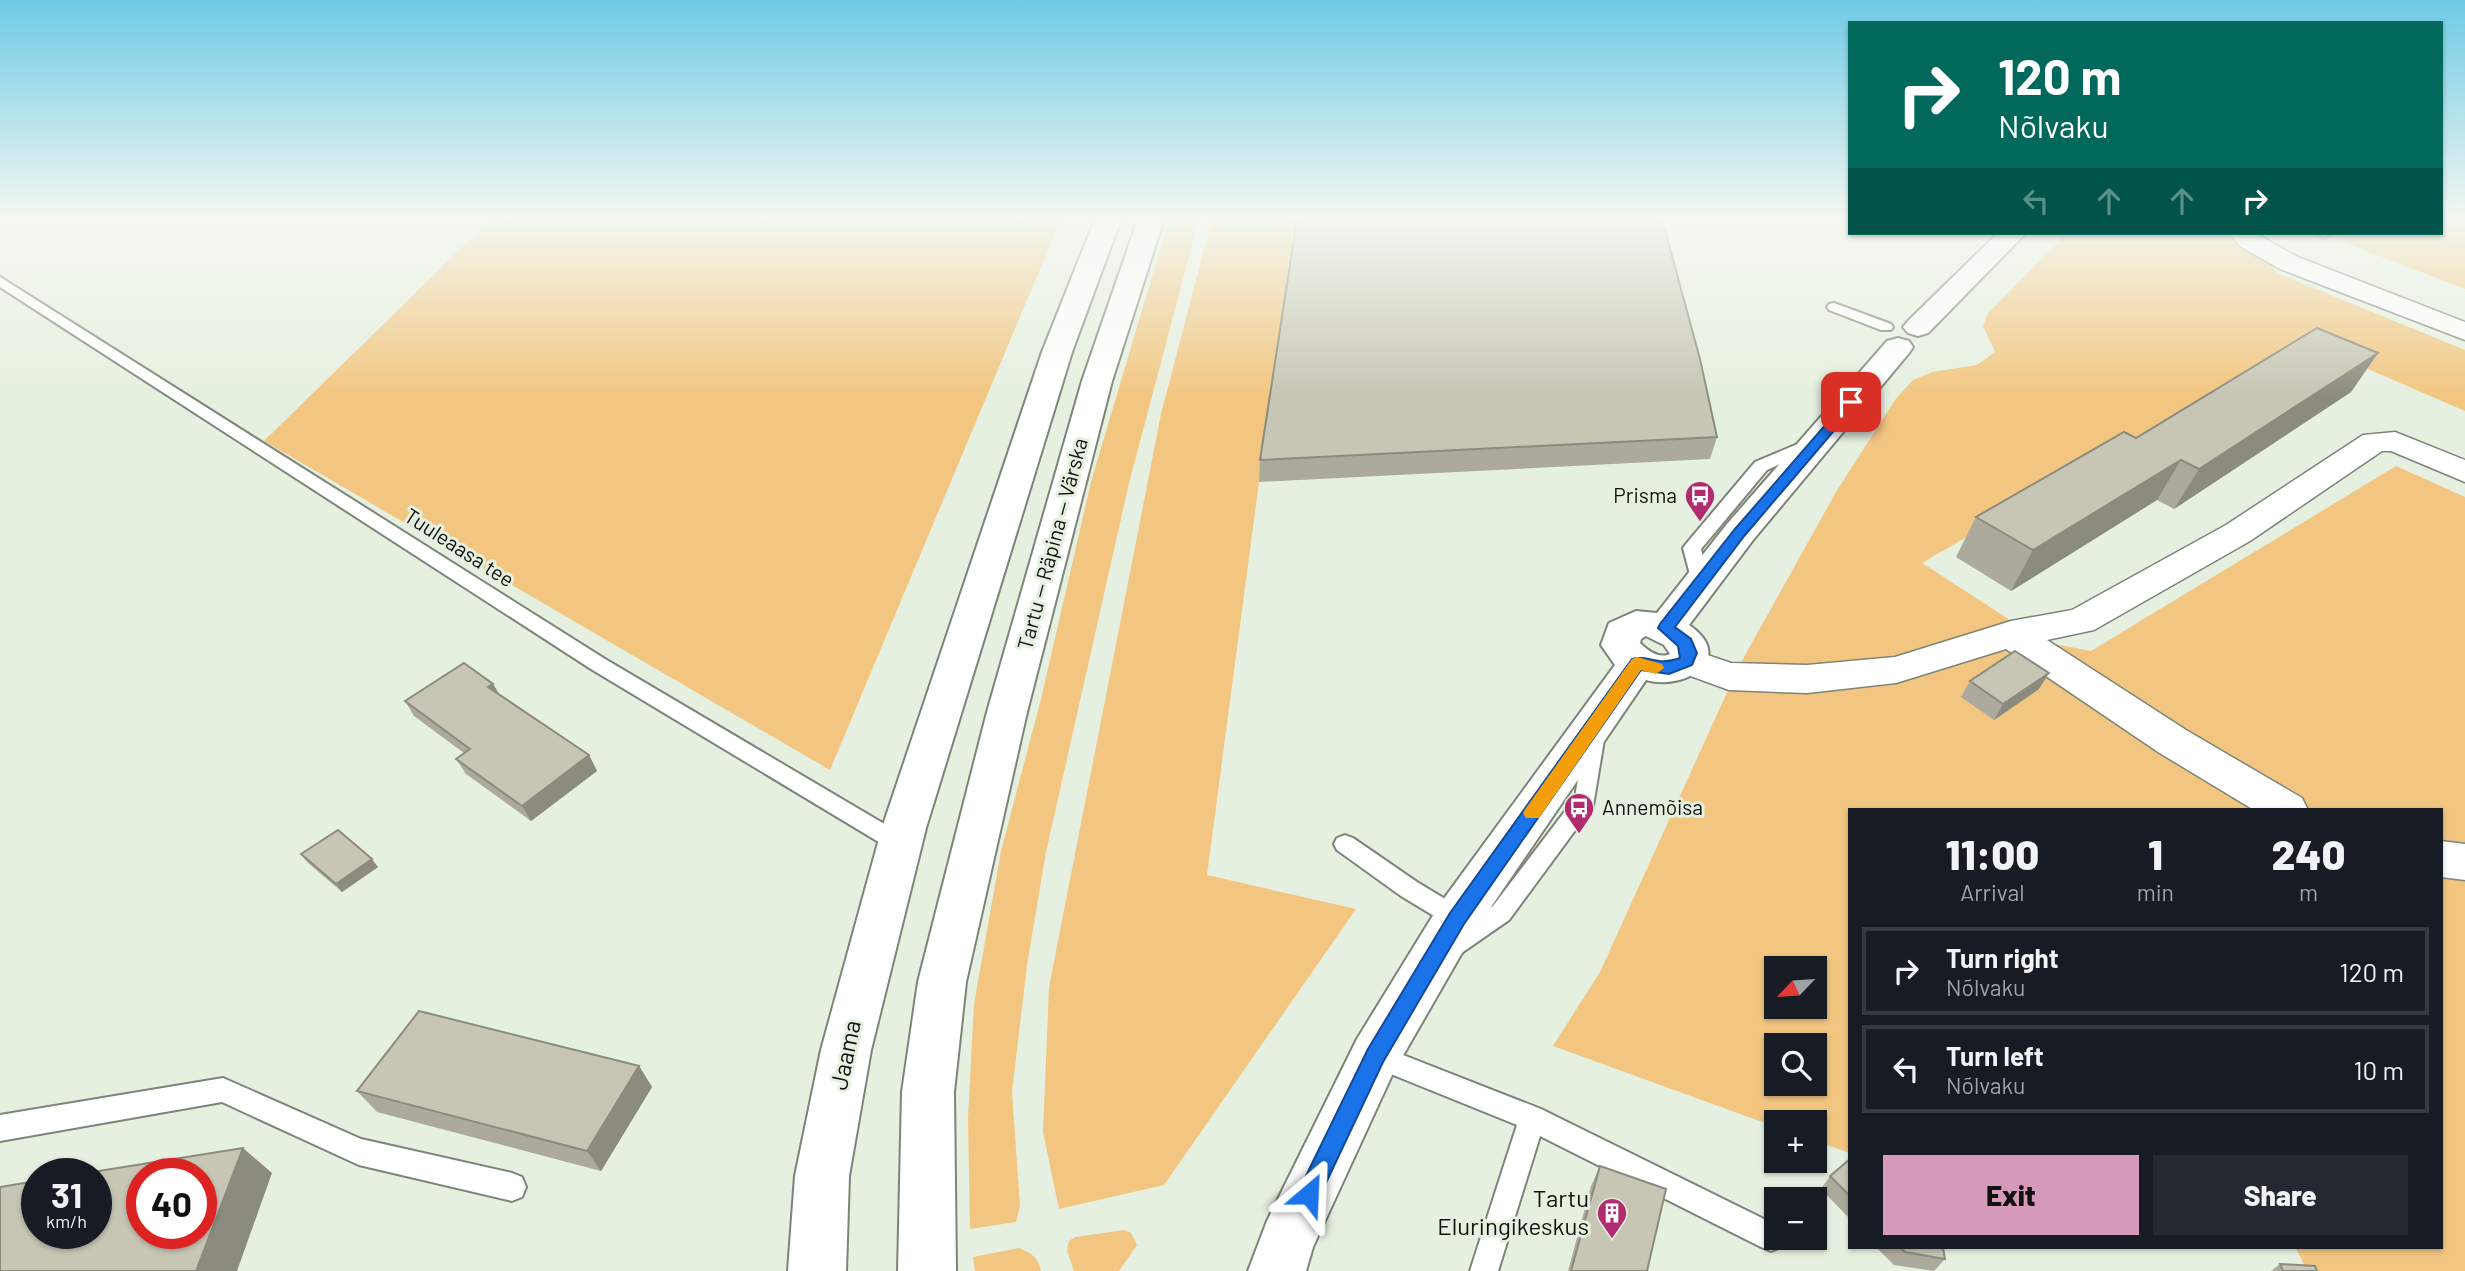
<!DOCTYPE html>
<meta charset="utf-8">
<style>
body{margin:0;font-family:Barlow,sans-serif;background:#242831;color:#f1f3f6;height:100vh;display:flex;flex-direction:column;font-size:26px;white-space:nowrap}
*{box-sizing:border-box;margin:0}
p{font-size:23px;color:#9ea1a6}
.icon{flex:none;width:38px;height:38px;fill:none;stroke:currentColor;stroke-width:2;stroke-linecap:round;stroke-linejoin:round}
.map{position:relative;flex:1;overflow:hidden}
.details{position:absolute;left:1848px;top:808px;width:595px;height:441px;display:flex;flex-direction:column;background:#171b24;border-radius:0px;box-shadow:0 2px 5px #0004}
.details>*{flex:none}
.hud{position:absolute;left:1848px;top:21px;width:595px;height:214px;border-radius:0px;box-shadow:0 2px 5px #0004;background:#00695c;color:#fff;overflow:hidden}
.needle{width:46px;rotate:245deg}
.controls{position:absolute;left:1764px;top:956px;display:grid;gap:14px}
.controls a{display:grid;place-items:center;width:63px;height:63px;border-radius:0px;background:#171b24;box-shadow:0 2px 5px #0004;font-size:35px}
.speed{position:absolute;left:21px;top:1158px;display:flex;gap:14px;font-size:35px;font-weight:700;text-align:center}
.speed>*{display:grid;place-content:center;width:91px;height:91px;border-radius:50%;background:#171b24;box-shadow:0 2px 5px #0004;line-height:1}
.speed small{font-size:18px;font-weight:400}
.speed .limit{border:10px solid #d22;background:#fff;color:#111}
.pin{position:absolute;display:grid;place-items:center;width:60px;height:60px;color:#fff;margin:-30px;border-radius:14px;box-shadow:0 4px 10px #0006}
.me{position:absolute;width:77px;margin:-38px;rotate:26deg;stroke-linejoin:round;filter:drop-shadow(0 0 5px #0008)}
.turn{display:flex;align-items:center;gap:24px;height:147px;padding:0 35px;font-size:32px}
.turn .icon{width:91px;height:91px;stroke-width:2.5}
.turn b{display:block;font-size:49px;line-height:60px}
.lanes{display:flex;align-items:center;height:66px;padding:0 35px;background:#0003;justify-content:center;gap:35px;direction:ltr}
.lanes .off{opacity:.35}
.eta{display:flex;justify-content:space-evenly;align-items:center;height:119px;text-align:center}
.eta b{font-size:42px;font-weight:800;line-height:49px}
.action{display:flex;gap:14px;margin-top:auto;padding:14px 35px}
.action a{flex:1;height:80px;border-radius:0px;background:#d599b9;color:#111;font-size:28px;font-weight:800;line-height:80px;text-align:center}
.action a+a{background:#242831;color:#f1f3f6}
ul{padding:0;list-style:none}
li{display:flex;align-items:center;gap:21px;height:88px;margin:0 14px 10px;padding:0 21px;border:4px solid #363941;border-radius:0px}
li div{flex:1}
li b{display:block;font-size:26px}
li em{font-style:normal}
.map>svg:first-child{display:block}
</style>
<div class="map">
<svg width="2465" height="1271" viewBox="0 0 2465 1271">
<rect width="100%" height="100%" fill="#e6f0e0"/>
<path fill="#f2c680" fill-rule="evenodd" d="M491 219H1061L830 770 264 441Z
M1169 219H1199L1129 483 1046 852 1027 965 1012 1092 1020 1206 1016 1222 970 1229 968 1118 974 1004 1001 851 1041 699 1091 482Z
M1212 219H1326L1299 222 1259 482 1207 875 1356 909 1164 1185 1059 1209 1043 1132 1049 987 1161 414Z
M2441 219H2465V289L2343 242 2361 233H2441Z
M2067 233H2224C2238 251 2264 255 2277 273L2465 350V411L2368 369 2345 385 2278 356 1922 563 2044 642 2091 651 2396 466 2465 497V1271H2307L2296 1248H2441V810H1850V1153L1815 1141V1122H1776V1127L1553 1046 1600 972 1739 666 1836 492 1895 400 1913 380 1932 372 1977 365 1995 352 1983 326 1988 313ZM1776 968H1815V1006H1776ZM1776 1045H1815V1083H1776Z
M1124 1230 1131 1233 1137 1245 1119 1271H1074L1067 1250 1069 1241 1075 1237Z
M1019 1248C1032 1253 1038 1258 1041 1271H975L973 1257Z"/>
<g fill="none" stroke-linecap="round" stroke-linejoin="round">
<g stroke="#7c8577" stroke-width="4">
<path id="service" d="M0 277 605 659 908 838 911 844 908 850 900 853 892 850 591 669 0 287Z
M1834 303 1891 324 1893 327 1891 330H1881L1829 310 1827 307 1829 304Z
M1812 438 1818 440 1820 443 1818 446 1767 470 1701 549 1709 582 1707 586H1693L1683 548 1686 544 1755 462Z
M1595 726 1602 729 1605 734 1593 806 1509 920 1460 954 1452 957 1444 954 1440 947 1444 940 1465 925 1457 928 1449 925 1401 896 1337 850 1334 844 1337 838 1345 835 1353 838 1417 882 1465 911 1469 918 1465 925 1493 906 1575 798 1585 734 1588 729Z
M1375 1044 1541 1109 1776 1225V1237H1785L1781 1247 1771 1251 1761 1247 1540 1136 1498 1271H1470L1517 1125 1366 1064 1362 1056 1366 1048Z
M223 1078 361 1139 512 1173 522 1177 526 1187 522 1197 512 1201 359 1165 222 1102 0 1141V1115Z"/>
</g>
<g stroke="#7c8577" stroke-width="3">
<path id="minor" d="M2228 233H2255L2298 257 2465 322V340L2280 269 2241 247Z
M2395 432 2465 460V482L2391 451H2382L2250 541 2094 630 2047 640 2186 730 2302 798 2308 810H2254L2158 752 2006 649 1896 683 1807 693 1729 690 1674 670 1668 661 1674 652 1687 648 1731 663 1807 665 1895 657 2011 621 2072 610 2226 525 2363 435Z
M2441 841 2465 844V880L2441 877Z"/>
</g>
<g stroke="#7c8577" stroke-width="4">
<path id="tertiary" d="M1998 233H2026L1928 333 1918 336 1908 333 1903 327 1908 321Z
M1898 338 1909 341 1913 347 1909 353 1753 540 1689 625C1737 658 1686 691 1646 680L1474 932 1393 1073 1313 1247 1306 1271H1248L1267 1221 1357 1039 1440 904 1615 665 1601 645 1609 623 1636 611 1657 613 1727 524 1887 341ZM1646 636 1664 645 1670 654C1659 659 1648 651 1640 643L1641 639Z"/>
</g>
<g stroke="#7c8577" stroke-width="4">
<path id="secondary" d="M1095 219H1121L1072 352 926 828 871 1050 849 1176 846 1271H788L795 1176 821 1050 882 828 1042 352Z
M1138 219H1164L1112 381 1027 712 966 982 954 1092 956 1271H898L902 1092 918 982 987 712 1082 381Z"/>
</g>
<use href="#service" fill="#fff" fill-rule="evenodd"/>
<use href="#minor" fill="#fff" fill-rule="evenodd"/>
<use href="#tertiary" fill="#fff" fill-rule="evenodd"/>
<use href="#secondary" fill="#fff" fill-rule="evenodd"/>
</g>
<path fill="#abaa9c" d="M2305 233H2338L2324 240Z
M2378 353 2351 392 2174 509 2157 500 2011 591 1956 557 1976 517 2136 438Z
M1717 437 1710 459 1259 482 1260 460Z
M1970 681 2039 689 1994 720 1961 697Z
M493 684 500 695 589 755 597 771 531 821 466 774 456 759 464 753 414 716 405 701Z
M301 854 378 867 342 892 307 862Z
M639 1066 652 1087 601 1171 377 1112 357 1091Z
M1850 1159V1219L1821 1189 1830 1176Z
M1600 1166 1647 1271H1568L1591 1186Z
M1877 1248H1943L1945 1259 1934 1271 1894 1265Z
M2280 1264 2317 1271H2271Z"/>
<path fill="#8b8b7f" d="M2328 233H2338L2324 240Z
M2378 353 2351 392 2174 509 2199 469Z
M2181 460 2157 500 2011 591 2033 550Z
M2049 673 2039 689 1994 720 2003 704Z
M493 684 502 699 488 687Z
M589 755 597 771 531 821 522 806Z
M372 859 378 867 342 892 336 884Z
M639 1066 652 1087 601 1171 587 1151Z
M243 1148 272 1173 237 1271H196Z"/>
<path fill="#c7c6b5" stroke="#8b8b7f" stroke-width="2" fill-rule="evenodd" d="M1297 219H1662L1700 359 1717 437 1260 460Z
M2317 328 2378 353 2199 469 2181 460 2033 550 1976 517 2124 432 2136 438Z
M2015 651 2049 673 2003 704 1970 681Z
M464 663 493 684 488 687 589 755 522 806 456 759 470 749 405 701Z
M338 830 372 859 336 884 301 854Z
M419 1011 639 1066 587 1151 357 1091Z
M243 1148 196 1271H0V1187L37 1181V1234H96V1174H80ZM142 1174H201V1234H142Z
M1850 1159V1196L1830 1176Z
M1600 1166 1666 1189 1647 1271H1571Z
M1901 1248H1943L1945 1259 1905 1252Z
M2280 1264 2315 1266 2317 1271H2283Z"/>
<linearGradient id="sky" x2="0" y2="1"><stop stop-color="#6ecae6"/><stop offset="0.55" stop-color="#f4f8f1"/><stop offset="1" stop-color="#f4f8f1" stop-opacity="0"/></linearGradient>
<rect width="2465" height="397" fill="url(#sky)"/>
<path fill="#1a73e8" stroke="#114b97" stroke-width="2" d="M1851 399 1858 402 1856 405 1745 535 1675 627 1691 639 1697 653 1692 665 1669 674 1641 670 1464 924 1383 1062 1317 1202 1309 1206 1301 1202 1298 1194 1301 1186 1368 1049 1450 913 1632 659C1648 654 1657 667 1680 658L1678 646 1658 628 1660 624 1735 529 1847 400Z"/>
<path fill="#f59e0b" d="M1637 657 1662 664 1664 668 1656 674 1641 670 1539 818H1526L1523 813 1526 808 1632 659Z"/>
<defs>
<g id="bus-pin" transform="scale(1.575)"><path d="M0 17L-7.5 6A9.5 9.5 0 1 1 7.5 6Z" fill="#b22b6f" stroke="#e6f0e0"/><path d="M-5-6H5V4H4V6H2V4H-2V6H-4V4H-5ZM-3.5-4V0h7V-4ZM-3.5 1.2v1.5H-2V1.2ZM2 1.2v1.5H3.5V1.2Z" fill="#fff"/></g>
<g id="building-pin" transform="scale(1.575)"><path d="M0 17L-7.5 6A9.5 9.5 0 1 1 7.5 6Z" fill="#b22b6f" stroke="#e6f0e0"/><path d="M-4-6H4V6H1V3H-1V6H-4ZM-2.5-4.3h1.7v1.8h-1.7ZM.8-4.3h1.7v1.8H.8ZM-2.5-1h1.7V.8h-1.7ZM.8-1h1.7V.8H.8Z" fill="#fff"/></g>
</defs>
<g fill-rule="evenodd">
<use href="#bus-pin" x="1700" y="496"/>
<use href="#bus-pin" x="1579" y="808"/>
<use href="#building-pin" x="1612" y="1213"/>
</g>
<g text-anchor="middle" stroke-width="6" stroke-linejoin="round" paint-order="stroke">
<g font-size="21" fill="#0f120d" stroke="#e6f0e0" text-anchor="end">
<text x="1677" y="503">Prisma</text>
<text x="1602" y="815" text-anchor="start">Annemõisa</text>
</g>
<g font-size="21" fill="#0f120d" stroke="#e6f0e0">
<text transform="translate(1053 544) rotate(-75)" y="7">Tartu — Räpina — Värska</text>
<text transform="translate(459 548) rotate(33)" y="7">Tuuleaasa tee</text>
</g>
<g font-size="24" fill="#0f120d" stroke="#e6f0e0">
<text transform="translate(846 1055) rotate(-78)" y="8">Jaama</text>
</g>
<g font-size="24" fill="#0f120d" stroke="#e6f0e0" text-anchor="end">
<text x="1589" y="1207">Tartu<tspan x="1589" dy="28">Eluringikeskus</tspan></text>
</g>
</g>
</svg>
<div class="controls">
<a><svg class="needle" viewBox="-14 -14 28 28"><path d="M0-13l5 13h-10z" fill="#e53935"/><path d="M0 13l5-13h-10z" fill="#9ea1a6"/></svg></a>
<a><svg class="icon" aria-label="search" viewBox="0 0 24 24"><circle cx="10" cy="10" r="6"/><path d="M15 15l6 6"/></svg></a>
<a>+</a>
<a>−</a>
</div>
<div class="speed"><div>31<small>km/h</small></div><div class="limit">40</div></div>
<div class="pin" style="left:1851px;top:402px;background:#d93025"><svg class="icon" aria-label="arrive" viewBox="0 0 24 24"><path d="M6 21V4h12l-3 4 3 4H6"/></svg></div>
<svg class="me" style="left:1309px;top:1194px" viewBox="-20 -20 40 40"><path d="M0-17L14 15 0 8-14 15z" fill="#1a73e8" stroke="#fff" stroke-width="4"/></svg>
<div class="hud">
<div class="turn"><svg class="icon" aria-label="right" viewBox="0 0 24 24"><path d="M7 20v-9h11M14 6l5 5-5 5"/></svg><div><b>120 m</b>Nõlvaku</div></div>
<div class="lanes"><svg class="icon off" aria-label="left" viewBox="0 0 24 24"><path d="M17 20v-9H6M10 6l-5 5 5 5"/></svg><svg class="icon off" aria-label="ahead" viewBox="0 0 24 24"><path d="M12 20V5M6 11l6-6 6 6"/></svg><svg class="icon off" aria-label="ahead" viewBox="0 0 24 24"><path d="M12 20V5M6 11l6-6 6 6"/></svg><svg class="icon" aria-label="right" viewBox="0 0 24 24"><path d="M7 20v-9h11M14 6l5 5-5 5"/></svg></div>
</div>
<section class="details">
<div class="eta">
<div><b>11:00</b><p>Arrival</p></div>
<div><b>1</b><p>min</p></div>
<div><b>240</b><p>m</p></div>
</div>
<ul>
<li><svg class="icon" aria-label="right" viewBox="0 0 24 24"><path d="M7 20v-9h11M14 6l5 5-5 5"/></svg><div><b>Turn right</b><p>Nõlvaku</p></div><em>120 m</em></li>
<li><svg class="icon" aria-label="left" viewBox="0 0 24 24"><path d="M17 20v-9H6M10 6l-5 5 5 5"/></svg><div><b>Turn left</b><p>Nõlvaku</p></div><em>10 m</em></li>
</ul>
<div class="action"><a>Exit</a><a>Share</a></div>
</section>
</div>
